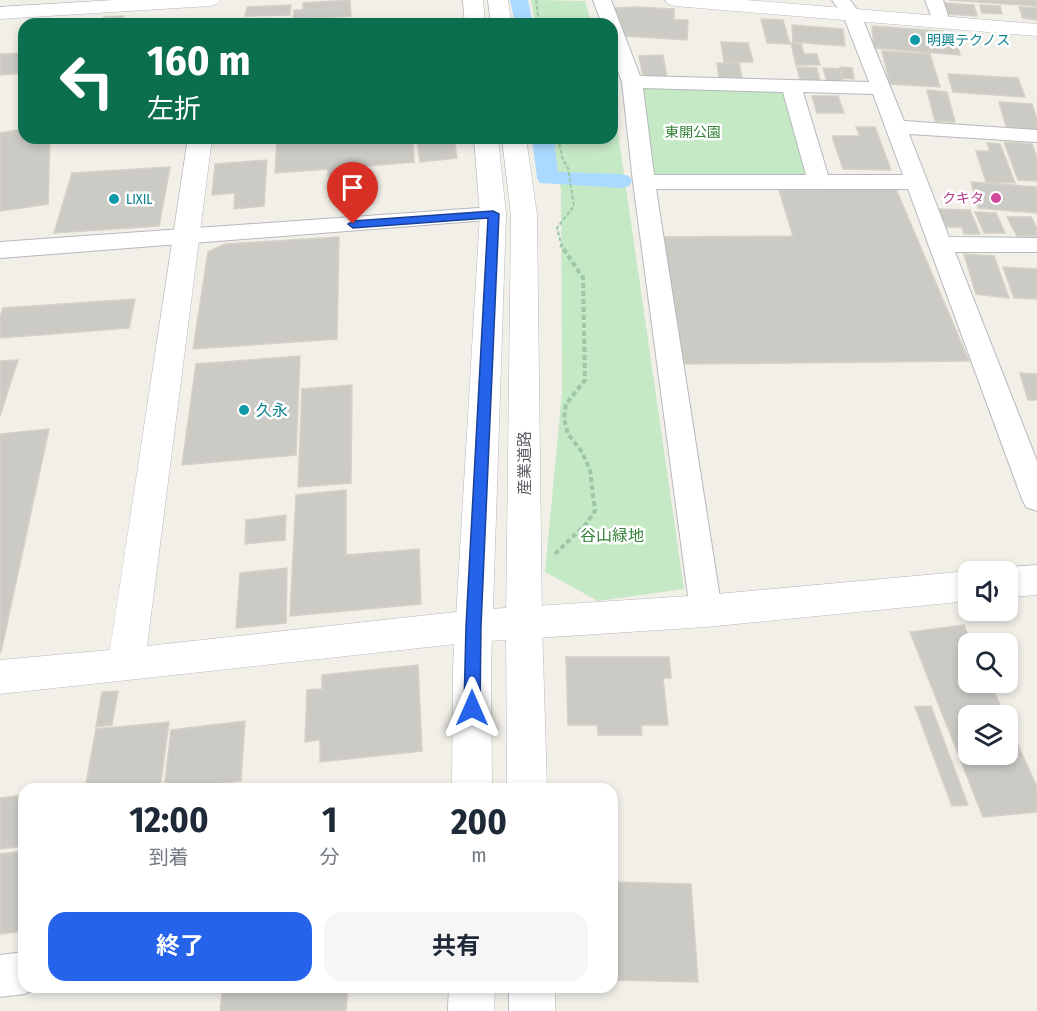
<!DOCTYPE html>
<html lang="ja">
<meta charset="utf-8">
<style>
body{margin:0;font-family:"Fira Sans Condensed","Noto Sans JP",sans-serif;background:#f6f6f7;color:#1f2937;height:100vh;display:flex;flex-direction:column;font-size:22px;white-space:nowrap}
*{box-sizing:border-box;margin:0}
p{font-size:20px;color:#747a83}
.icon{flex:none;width:33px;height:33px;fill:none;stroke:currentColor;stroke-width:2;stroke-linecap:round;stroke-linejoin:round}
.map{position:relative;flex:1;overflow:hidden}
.drawer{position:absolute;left:18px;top:783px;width:600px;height:210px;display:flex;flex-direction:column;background:#fff;border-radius:18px;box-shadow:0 3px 9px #0003}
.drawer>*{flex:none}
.banner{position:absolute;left:18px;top:18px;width:600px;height:126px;border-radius:18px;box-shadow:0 3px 9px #0003;background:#0b6e4f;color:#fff;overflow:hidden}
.tools{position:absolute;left:958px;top:561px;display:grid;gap:12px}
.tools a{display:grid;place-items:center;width:60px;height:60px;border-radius:12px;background:#fff;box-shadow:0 3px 9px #0003;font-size:30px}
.pin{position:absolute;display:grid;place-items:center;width:51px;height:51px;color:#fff;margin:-62px -26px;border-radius:50% 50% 50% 0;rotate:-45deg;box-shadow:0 0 6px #0007}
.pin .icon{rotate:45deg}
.me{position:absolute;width:66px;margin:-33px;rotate:0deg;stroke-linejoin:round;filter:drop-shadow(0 0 4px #0008)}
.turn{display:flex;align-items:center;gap:21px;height:126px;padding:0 30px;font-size:27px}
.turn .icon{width:78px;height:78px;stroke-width:2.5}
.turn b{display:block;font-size:42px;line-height:51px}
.eta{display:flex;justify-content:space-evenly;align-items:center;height:102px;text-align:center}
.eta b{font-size:36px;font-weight:700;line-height:42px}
.button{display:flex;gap:12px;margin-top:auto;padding:12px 30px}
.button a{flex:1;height:69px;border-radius:18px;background:#2563eb;color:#fff;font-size:24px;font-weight:700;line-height:69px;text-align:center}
.button a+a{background:#f6f6f7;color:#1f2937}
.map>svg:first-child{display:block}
</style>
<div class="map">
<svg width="1037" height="1011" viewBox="0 0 1037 1011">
<rect width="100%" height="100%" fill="#f1efe8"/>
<path fill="#c5e8c5" d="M531 0 585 1 592 24H535Z
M641 87 786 90 806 175 655 176Z
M612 91 684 589 598 601 545 572 562 393 561 190 553 138H612Z"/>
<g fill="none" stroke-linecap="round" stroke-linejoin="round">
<path fill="#aadaff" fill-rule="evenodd" d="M510 0H528L533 24H515Z
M532 138H554L558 172 621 174 629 176 632 181 629 186 621 188 540 183 537 178Z"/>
</g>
<path fill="#cccac5" stroke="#d6d1c6" stroke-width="1.5" d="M350 0 351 16 293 20 294 10H303V3Z
M949 0H1037V6Z
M943 3 974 5 977 16 946 14Z
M291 5 290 15 245 16 247 7Z
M980 5 1000 6 1002 14 982 13Z
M635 7 674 9V20H688L687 40 624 36 615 8Z
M1019 7 1037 8V20L1023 18Z
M124 16 121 24H101L104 17Z
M270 18V24H244V20Z
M761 19 783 20 790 44 767 43Z
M792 25 843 29 845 46 793 42Z
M872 26 954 32 960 55 874 48Z
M721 42 748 43 753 62H724Z
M791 43 801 44 804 54H817L820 65H796Z
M882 51 930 54 940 87 890 84Z
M24 53V73L0 75V54Z
M663 55 667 77H643L639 56Z
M717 63H739L742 78H719Z
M797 67 817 68 820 81 800 80Z
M840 67 852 68 854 79 843 78Z
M823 68 840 69 843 81H827Z
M948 74 1018 78 1025 97 953 92Z
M927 90 947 92 955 122 935 121Z
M812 96H838L844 113H817Z
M999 102 1032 104 1037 119V132L1007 129Z
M856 127H875L891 170 843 169 832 136H860Z
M24 129V138H50L48 204 0 211V133Z
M304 138H413L414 162 356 167 357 174 328 176V169L275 173 277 140Z
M454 138 457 158 420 162 417 141Z
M1004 142 1032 144 1037 158V181L1018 180Z
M987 143 1000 144 1015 183 986 182 976 151H990Z
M267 160 264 206 234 209 235 193 212 195 215 164Z
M170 167 159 226 54 233 72 173Z
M971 182 1037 187V213L978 208Z
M896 189 969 361 681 364 661 237 793 236 779 190Z
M936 209 970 210 980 234H964L962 227H943Z
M975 212 996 213 1005 233H984Z
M1007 217H1031L1037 228V236H1017Z
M339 237 337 339 193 349 208 252 225 244Z
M964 254 994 256 1009 298 976 294Z
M1003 267 1037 269V299L1014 298Z
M135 299 129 328 0 338V317L3 308Z
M300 356 296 455 182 465 196 364Z
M18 360 0 416V361Z
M1020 373 1037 374V400H1028Z
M352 385 351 483 298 487 302 389Z
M49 429 1 652H0V434Z
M346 490V555L419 549 421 604 290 616 296 495Z
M286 515 285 540 245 544 246 520Z
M287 568 286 623 236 628 240 573Z
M964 625 972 644H969V682H990L1005 716H969V754H1008V723L1037 787V812L983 817 910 632Z
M566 657H669L671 678H663L668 725H641L642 735H598L597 725H568Z
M418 665 422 751 320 762V740L305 742 307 690 322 689V675Z
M118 691 112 725 96 727 102 692Z
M931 706 968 805 952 806 915 707Z
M245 721 241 781 164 789 171 730Z
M169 722 160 789H85L96 729Z
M24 795V846L0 849V798Z
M24 851V931L0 934V854Z
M612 882 691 884 698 982 612 980Z
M223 987H348L346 1011H220Z"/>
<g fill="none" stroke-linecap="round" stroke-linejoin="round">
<g stroke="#b5b8bc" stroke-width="2">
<path id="minor" d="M593 0H611L640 76 869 82 843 15 832 0H850L861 15 904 121 1037 130V142L909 134 949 237 1037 238V252H955L1037 461V511L1026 507 1022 499 908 189H656L722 611 718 621 706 625 694 621 690 611 633 182 622 82 612 54V24H602ZM643 88 783 92 806 175H654ZM803 92 873 94 903 175H828Z
M925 0H943L950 22 947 26H935Z
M493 207 501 209 504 214 501 219 0 258V242Z
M24 952V987L39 988 24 994 0 997V955Z"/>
</g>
<g stroke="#b5b8bc" stroke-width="1">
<path id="tertiary" d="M114 0H220L217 4 210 6 0 19V7Z
M665 0H746L1037 24V36L675 6 668 4Z
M188 138H212L147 646 474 610 706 595 969 571V601L706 627 474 642 0 694V660L110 650Z
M1037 565V595L1008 597V572H996L1008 567Z"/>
</g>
<g stroke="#b6babf" stroke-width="1">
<path id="secondary" d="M463 0H483L485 24H465Z
M488 0H508L511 24H491Z
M474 138H498L506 214 491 668 492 789H452L453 668 480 214Z
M502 138H526L537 215 542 622 547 789H507L506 622 511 215Z
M449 987H495L494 1011H448Z
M509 987H555V1011H509Z"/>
</g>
<path stroke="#9cc7a9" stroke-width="2" stroke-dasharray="4 2" stroke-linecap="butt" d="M536 0 539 24
M558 138 563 160 568 168 574 206 557 228 562 247"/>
<path stroke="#9cc7a9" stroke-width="4" stroke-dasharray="5 3" stroke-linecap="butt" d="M555 554 586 524 595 511 590 470 582 452 568 434 564 419 566 404 585 380 583 278 561 245"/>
<use href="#minor" fill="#fff" fill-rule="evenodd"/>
<use href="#tertiary" fill="#fff" fill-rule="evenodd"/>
<use href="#secondary" fill="#fff" fill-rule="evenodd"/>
</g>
<path fill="#2563eb" stroke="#184099" stroke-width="1.5" d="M493 211 499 214 481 626 480 708 478 713 472 715 467 713 464 708 466 626 488 218 353 228 348 224 353 221Z"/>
<g fill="#0f9aa8" stroke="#fff" stroke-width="2">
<circle cx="915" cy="40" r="6"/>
<circle cx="114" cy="199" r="6"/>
<circle cx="244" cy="410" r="6"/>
</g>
<circle fill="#d1479c" stroke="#fff" stroke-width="2" cx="996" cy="198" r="6"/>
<g text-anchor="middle" stroke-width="5" stroke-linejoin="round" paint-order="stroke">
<g font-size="14" fill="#0d838f" stroke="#fff" text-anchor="start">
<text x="927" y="45">明興テクノス</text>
<text x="126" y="204">LIXIL</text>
</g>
<g font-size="14" fill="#348238" stroke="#fff">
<text x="693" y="137">東開公園</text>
</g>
<g font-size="14" fill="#b23c85" stroke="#fff" text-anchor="end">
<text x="984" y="203">クキタ</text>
</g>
<g font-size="16" fill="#0d838f" stroke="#fff" text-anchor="start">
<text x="256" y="416">久永</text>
</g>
<g font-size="16" fill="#5f6368" stroke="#fff">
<text transform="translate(524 463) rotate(-90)" y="6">産業道路</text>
</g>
<g font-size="16" fill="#348238" stroke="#fff">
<text x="612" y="541">谷山緑地</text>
</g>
</g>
</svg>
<div class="tools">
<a><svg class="icon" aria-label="sound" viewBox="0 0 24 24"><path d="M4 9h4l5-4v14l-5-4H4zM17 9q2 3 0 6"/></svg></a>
<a><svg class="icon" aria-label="search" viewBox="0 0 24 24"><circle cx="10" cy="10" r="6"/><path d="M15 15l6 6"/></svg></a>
<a><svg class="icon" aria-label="layers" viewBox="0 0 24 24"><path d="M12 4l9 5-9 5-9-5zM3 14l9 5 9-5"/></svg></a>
</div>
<div class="pin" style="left:353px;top:224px;background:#d93025"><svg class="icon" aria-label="arrive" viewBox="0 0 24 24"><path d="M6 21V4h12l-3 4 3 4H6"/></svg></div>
<svg class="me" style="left:472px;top:708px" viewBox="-20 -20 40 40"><path d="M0-17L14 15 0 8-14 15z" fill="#2563eb" stroke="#fff" stroke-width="4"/></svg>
<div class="banner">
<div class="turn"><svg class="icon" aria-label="left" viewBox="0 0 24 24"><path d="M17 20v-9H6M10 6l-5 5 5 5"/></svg><div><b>160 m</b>左折</div></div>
</div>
<section class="drawer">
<div class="eta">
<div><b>12:00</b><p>到着</p></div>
<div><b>1</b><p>分</p></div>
<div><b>200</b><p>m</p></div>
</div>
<div class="button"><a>終了</a><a>共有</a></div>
</section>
</div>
